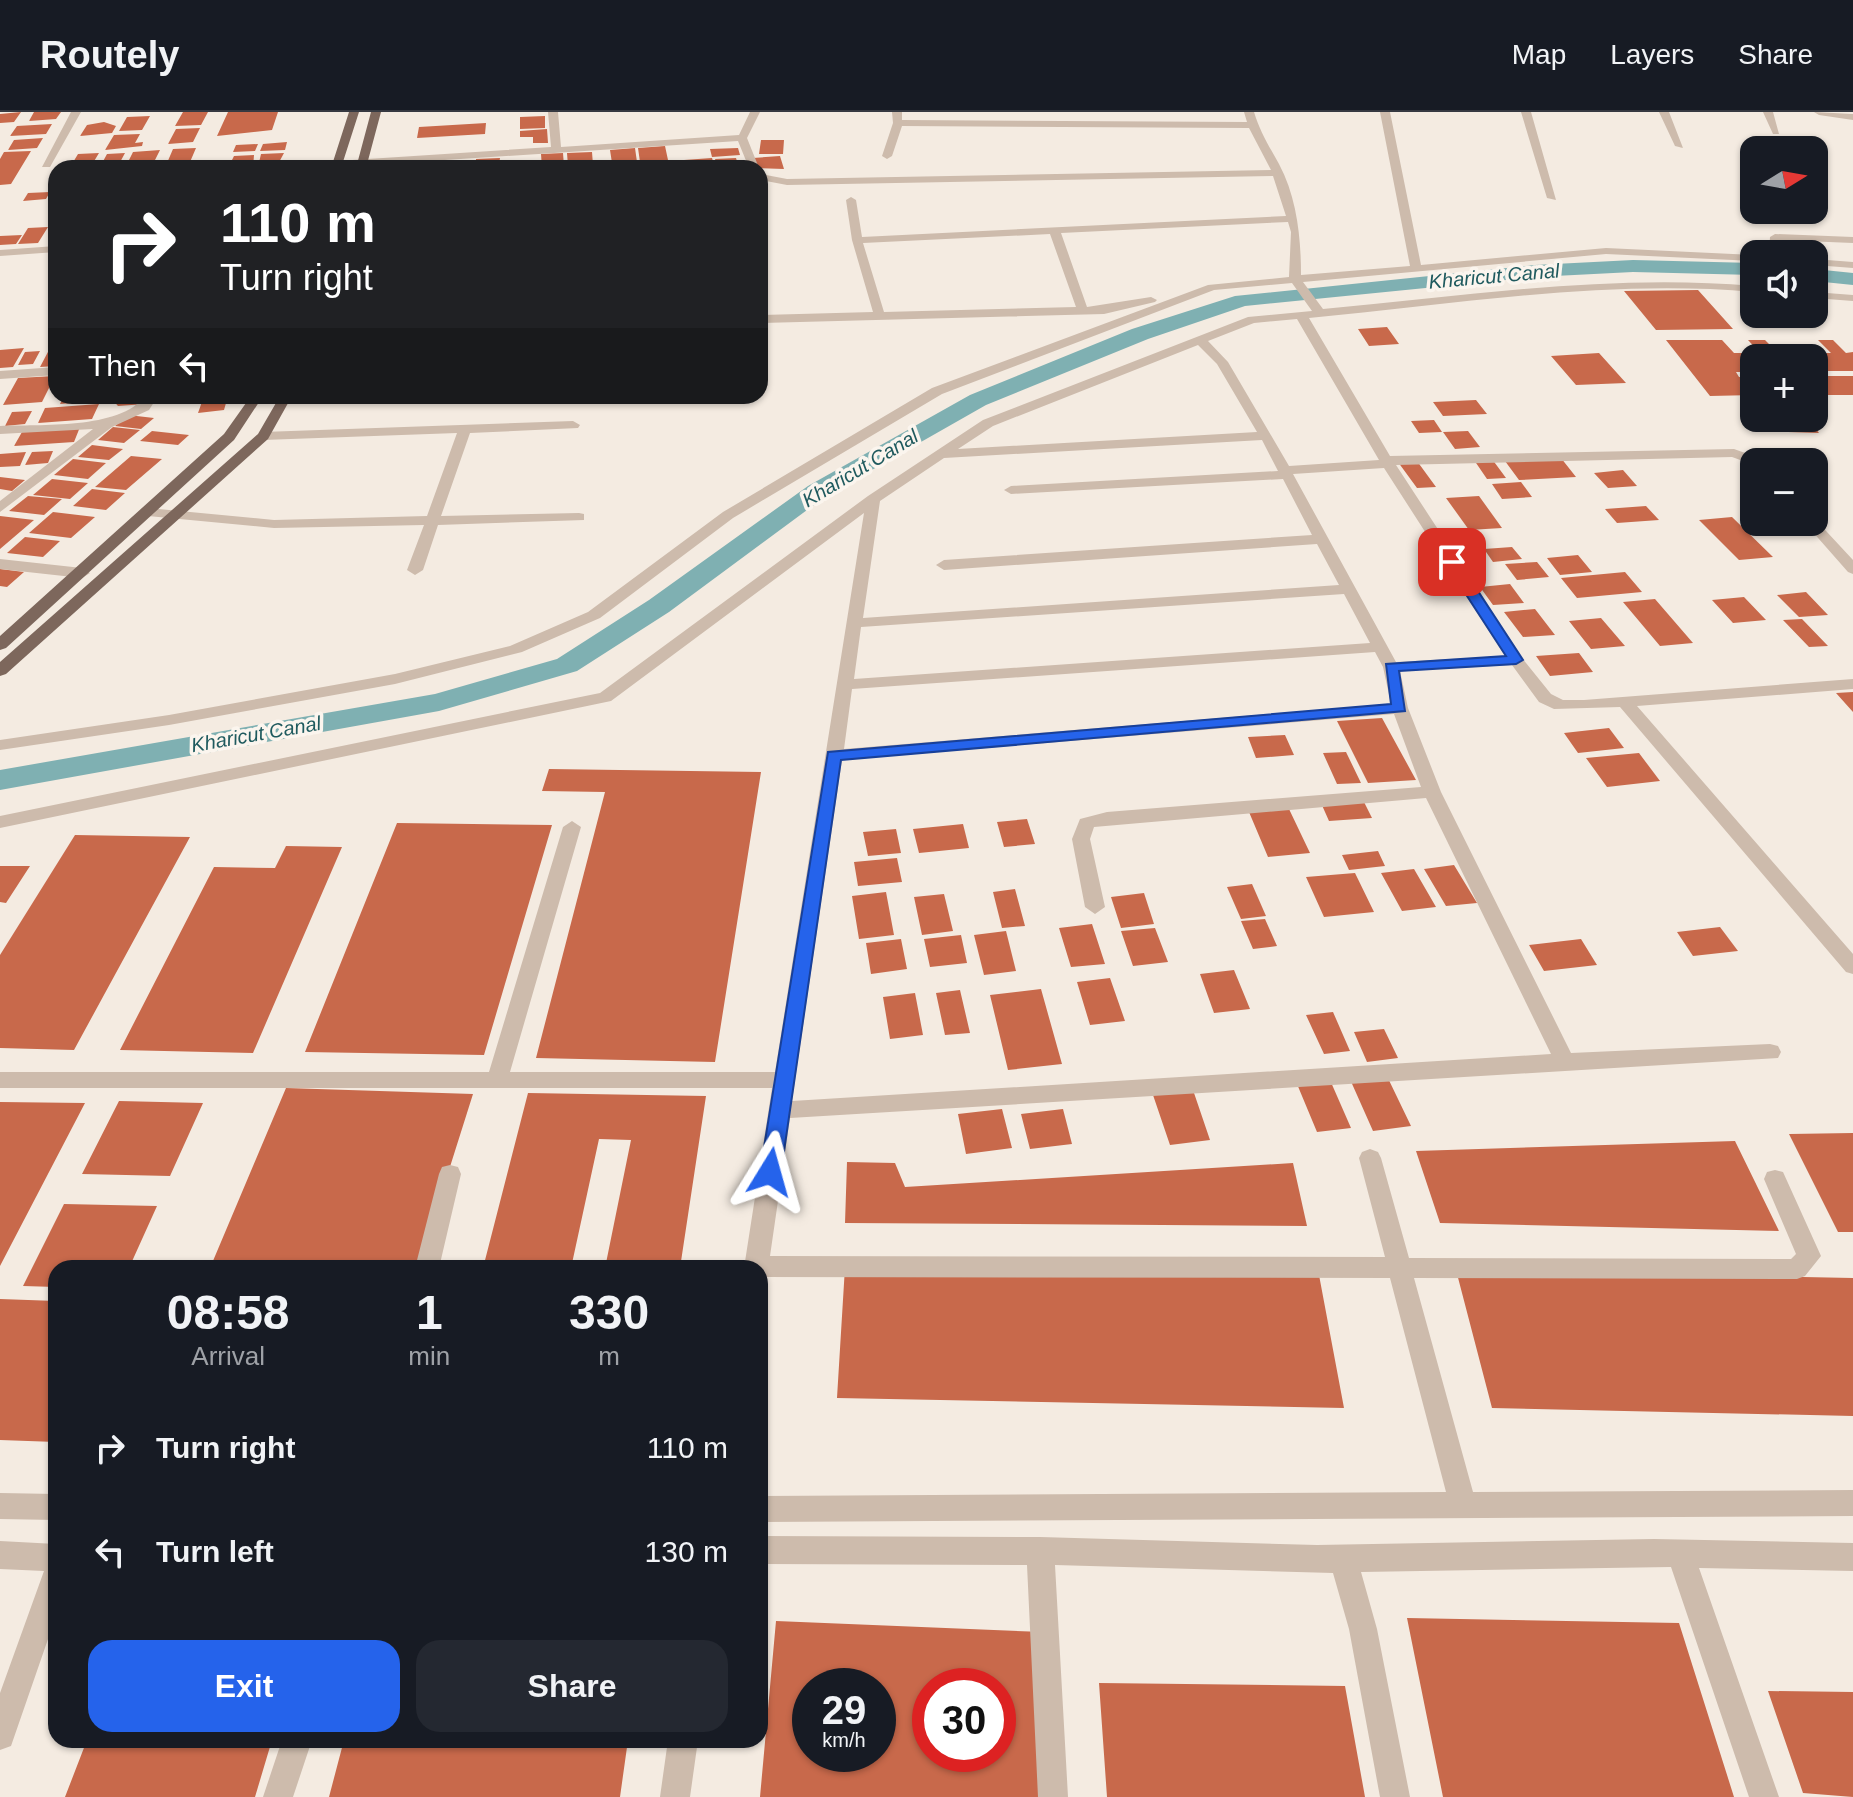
<!DOCTYPE html>
<meta charset="utf-8">
<style>
body{margin:0;font-family:Helvetica,sans-serif;background:#242831;color:#f1f3f6;height:100vh;display:flex;flex-direction:column;font-size:30px;white-space:nowrap}
*{box-sizing:border-box;margin:0}
p{font-size:26px;color:#9ea1a6}
.icon{flex:none;width:44px;height:44px;fill:none;stroke:currentColor;stroke-width:2;stroke-linecap:round;stroke-linejoin:round}
.map{position:relative;flex:1;overflow:hidden}
.drawer{position:absolute;left:48px;top:1148px;width:720px;height:488px;display:flex;flex-direction:column;background:#171b24;border-radius:24px;box-shadow:0 2px 6px #0004}
.drawer>*{flex:none}
.guide{position:absolute;left:48px;top:48px;width:720px;height:244px;border-radius:24px;box-shadow:0 2px 6px #0004;background:#202124;color:#fff;overflow:hidden}
.needle{width:52px;rotate:79deg}
.fabs{position:absolute;left:1740px;top:24px;display:grid;gap:16px}
.fabs a{display:grid;place-items:center;width:88px;height:88px;border-radius:16px;background:#171b24;box-shadow:0 2px 6px #0004;font-size:40px}
.speed{position:absolute;left:792px;top:1556px;display:flex;gap:16px;font-size:40px;font-weight:700;text-align:center}
.speed>*{display:grid;place-content:center;width:104px;height:104px;border-radius:50%;background:#171b24;box-shadow:0 2px 6px #0004;line-height:1}
.speed small{font-size:20px;font-weight:400}
.speed .limit{border:12px solid #d22;background:#fff;color:#111}
.pin{position:absolute;display:grid;place-items:center;width:68px;height:68px;color:#fff;margin:-34px;border-radius:16px;box-shadow:0 4px 12px #0006}
.me{position:absolute;width:88px;margin:-44px;rotate:8deg;stroke-linejoin:round;filter:drop-shadow(0 0 6px #0008)}
.turn{display:flex;align-items:center;gap:28px;height:168px;padding:0 40px;font-size:36px}
.turn .icon{width:104px;height:104px;stroke-width:2.5}
.turn b{display:block;font-size:56px;line-height:68px}
.then{display:flex;align-items:center;height:76px;padding:0 40px;background:#0003;gap:16px;font-size:30px}
.eta{display:flex;justify-content:space-evenly;align-items:center;height:136px;text-align:center}
.eta b{font-size:48px;font-weight:600;line-height:56px}
.action{display:flex;gap:16px;margin-top:auto;padding:16px 40px}
.action a{flex:1;height:92px;border-radius:24px;background:#2563eb;color:#fff;font-size:32px;font-weight:600;line-height:92px;text-align:center}
.action a+a{background:#242831;color:#f1f3f6}
ul{padding:0;list-style:none}
li{display:flex;align-items:center;gap:24px;height:104px;padding:0 40px}
li div{flex:1}
li b{display:block;font-size:30px}
li em{font-style:normal}
header{display:flex;align-items:center;gap:48px;box-sizing:border-box;height:112px;padding:0 40px;background:#171b24;border-bottom:2px solid #363941}
header strong{font-size:38px}
nav{display:flex;gap:44px;margin-inline-start:auto;font-size:28px}
.map>svg:first-child{display:block}
</style>
<header>
<strong>Routely</strong>
<nav><a>Map</a><a>Layers</a><a>Share</a></nav>
</header>
<div class="map">
<svg width="1853" height="1685" viewBox="0 0 1853 1685">
<rect width="100%" height="100%" fill="#f4ebe1"/>
<g fill="none" stroke-linecap="round" stroke-linejoin="round">
<path fill="#7fb0b2" fill-rule="evenodd" d="M1633 148 1754 151V163L1633 160 1535 165 1245 194 1148 227 986 293 826 384 669 500 577 559 439 599 0 678V658L435 582 557 547 649 488 808 374 970 283 1132 217 1235 184 1535 153Z
M1814 157 1853 161V173L1814 169Z"/>
</g>
<path fill="#c8694b" fill-rule="evenodd" d="M21 0 14 10 0 11V2Z
M34 0H61L56 7 29 9Z
M183 0H208L201 13 175 14Z
M228 0H278L272 18 217 24Z
M150 4 142 18 119 19 127 5Z
M545 4V16L520 17V5Z
M104 10 116 14 112 21 80 24 87 13Z
M486 11 485 22 417 26 419 15Z
M52 12 46 22 10 24 17 14Z
M200 16 193 30 168 32 176 17Z
M547 17 548 31H533V25H520V19Z
M140 22 135 31 143 30 142 34 105 38 114 23Z
M43 26 37 36 8 38 14 28Z
M761 28H784L783 42H759Z
M287 30 285 38 260 39 263 32Z
M258 32 255 39 233 40 236 33Z
M665 34 668 48 640 50 638 36Z
M196 36 190 50 167 51 173 37Z
M635 36 637 50 612 51 610 38Z
M738 36 740 43 712 45 710 37Z
M160 38 153 52 126 54 133 40Z
M31 39 11 72 0 73V47L4 40Z
M592 40 593 53 568 54 567 41Z
M99 41 93 51 72 52 78 42Z
M125 41 118 54 100 55 107 42Z
M284 41 277 54 258 55 261 42Z
M563 41 564 54 542 56 541 42Z
M254 43 253 56H228L234 44Z
M780 44 784 57 755 56 753 46Z
M500 46 499 52 476 53V47Z
M712 46 715 56H686L684 48Z
M736 46 739 56H718L715 47Z
M444 49V56H396V53Z
M50 80 46 87 23 89 28 81Z
M48 115 38 131 18 132 28 116Z
M22 123 16 132 0 133V124Z
M1698 178 1733 217 1656 218 1624 179Z
M1387 215 1399 232 1369 234 1358 217Z
M1666 228H1722L1734 241H1760L1748 228H1765L1778 241H1831L1818 228H1833L1846 241 1853 240V259H1814V246H1754V260H1736L1739 265H1754V283L1710 284Z
M24 236 13 255 0 256V238Z
M49 238H56V254L40 255Z
M40 239 33 252 18 253 25 240Z
M1599 241 1626 271 1576 273 1551 244Z
M55 264 42 290 3 293 18 266Z
M1814 264H1853V283H1814Z
M64 284H101L99 289 60 292Z
M109 284H148L145 292 118 294Z
M204 284H228L224 298 198 301Z
M1476 288 1487 302 1443 304 1433 290Z
M99 292 92 307 38 311 45 296Z
M32 299 25 312 5 314 12 300Z
M128 303 154 306 141 317 115 314Z
M1777 306H1808L1819 321 1788 320Z
M1434 308 1442 320 1419 321 1411 309Z
M80 315 74 330 14 334 22 320Z
M113 315 140 318 124 331 98 328Z
M152 319 189 323 178 333 140 329Z
M1468 319 1480 335 1455 337 1443 320Z
M92 333 123 337 109 348 78 345Z
M53 339 48 351 25 353 32 340Z
M26 340 20 354 0 355V342Z
M131 344 162 347 126 378 95 375Z
M1561 346 1576 365 1519 368 1505 349Z
M73 347 106 351 88 367 54 363Z
M1492 347 1506 366 1487 367 1474 348Z
M1417 349 1436 375 1417 376 1398 350Z
M1623 358 1637 374 1608 376 1594 361Z
M0 365 25 368 12 379 0 377Z
M52 367 88 371 70 387 33 383Z
M1521 370 1532 385 1502 387 1492 372Z
M92 377 125 381 106 398 73 394Z
M28 384 62 387 44 403 9 399Z
M1479 384 1502 416 1469 418 1446 386Z
M1646 394 1659 408 1617 411 1605 397Z
M53 400 95 405 71 426 29 421Z
M0 404 34 408 0 437Z
M1732 405 1773 445 1739 448 1699 408Z
M25 425 60 429 43 445 7 441Z
M1512 435 1522 447 1493 450 1484 437Z
M1578 443 1592 460 1560 463 1547 446Z
M1537 450 1549 465 1517 468 1505 452Z
M0 457 24 460 7 475 0 474Z
M1625 460 1642 480 1577 486 1561 466Z
M1510 472 1524 491 1493 493 1480 475Z
M1806 480 1828 503 1799 505 1777 483Z
M1744 485 1766 508 1733 511 1712 488Z
M1655 487 1693 531 1660 534 1623 490Z
M1535 497 1555 523 1523 525 1504 500Z
M1601 506 1625 534 1591 537 1569 509Z
M1802 507 1828 534 1809 535 1783 508Z
M1579 541 1593 560 1550 564 1536 544Z
M1853 580V600L1836 581Z
M1382 606 1416 668 1368 671 1337 609Z
M1609 616 1624 636 1578 641 1564 621Z
M1285 623 1294 643 1256 646 1248 625Z
M1346 640 1361 671 1337 672 1323 641Z
M1639 641 1660 669 1607 675 1586 646Z
M549 657 761 660 715 950 536 946 605 680 542 679Z
M1363 688 1372 706 1329 709 1321 691Z
M1289 697 1310 741 1268 745 1249 700Z
M1027 707 1035 732 1004 735 997 710Z
M397 711 552 713 484 943 305 940Z
M963 712 969 736 919 741 913 717Z
M896 717 901 741 868 744 863 720Z
M75 723 190 725 74 938 0 936V843Z
M286 734 342 735 253 941 120 938 214 755 275 756Z
M1378 739 1385 754 1349 758 1342 743Z
M897 746 902 770 858 774 854 750Z
M1454 753 1477 791 1446 794 1424 757Z
M0 754H30L6 791 0 790Z
M1414 757 1436 795 1402 799 1381 761Z
M1355 761 1374 800 1324 805 1306 765Z
M1252 772 1266 804 1241 807 1227 775Z
M1015 777 1025 814 1002 816 993 780Z
M886 780 894 823 859 827 852 784Z
M1144 781 1154 812 1121 816 1111 785Z
M944 782 953 819 922 823 914 785Z
M1265 807 1277 834 1253 837 1241 809Z
M1092 812 1105 852 1071 855 1059 816Z
M1720 815 1738 839 1693 844 1677 820Z
M1155 816 1168 850 1133 854 1121 819Z
M1006 819 1016 859 984 863 974 823Z
M961 823 967 851 930 855 924 827Z
M901 827 907 857 871 862 866 831Z
M1581 827 1597 853 1544 859 1529 833Z
M1234 858 1250 897 1214 901 1200 862Z
M1110 866 1125 909 1090 913 1077 870Z
M1041 877 1062 952 1008 958 990 883Z
M960 878 970 921 945 923 936 881Z
M915 881 923 923 890 927 883 885Z
M1333 900 1350 939 1324 942 1306 903Z
M1384 917 1398 946 1367 950 1354 920Z
M1385 960 1411 1014 1373 1019 1349 965Z
M1330 968 1351 1016 1317 1020 1297 972Z
M286 976 473 982 418 1156H210Z
M1193 978 1210 1028 1170 1033 1153 983Z
M528 981 706 984 680 1156H605L631 1028 599 1027 571 1156H483Z
M119 989 203 991 170 1064 82 1062Z
M0 990 85 991 0 1154Z
M1002 997 1012 1036 966 1042 958 1002Z
M1063 997 1072 1032 1030 1037 1021 1002Z
M1853 1021V1120H1838L1789 1022Z
M1735 1029 1779 1119 1440 1111 1416 1039Z
M847 1050 895 1051 905 1075 1293 1051 1307 1114 845 1111Z
M64 1092 157 1094 129 1156H56V1175L23 1174Z
M845 1155 1319 1163 1344 1296 837 1286Z
M1456 1158 1853 1166V1304L1492 1296Z
M0 1187 56 1189V1330L0 1328Z
M1407 1506 1679 1511 1734 1685H1443Z
M776 1509 1043 1520 1044 1685H760ZM810 1574H878V1642H810ZM930 1574H998V1642H930Z
M1099 1571 1345 1574 1365 1685H1107Z
M1768 1579 1853 1580V1685L1803 1681Z
M87 1628H272L255 1685H65Z
M344 1628H628L620 1685H329Z"/>
<g fill="none" stroke-linecap="round" stroke-linejoin="round">
<path fill="#cdbbac" fill-rule="evenodd" d="M71 0H81L50 55H42Z
M548 0H558L561 35 739 23 750 0H760L747 26 759 56H749L738 29 337 55 332 52 337 49 551 35Z
M892 0H902V8L1247 10 1244 0H1254C1260 20 1269 34 1279 52 1297 86 1301 125 1301 163L1410 154 1380 0H1390L1421 153 1606 136 1754 143V149L1606 142 1303 170 1323 197C1466 184 1610 161 1754 174V180C1606 167 1456 192 1309 206L1390 344 1734 337 1762 347 1764 350H1754V353L1732 345 1396 353 1522 546 1551 582 1563 588H1584L1853 567V577L1637 594 1853 842V862L1846 860 1620 595 1554 597 1539 590 1512 553 1400 559 1408 596 1441 680 1571 941 1770 932 1778 934 1781 940 1778 946 790 1006 770 1144 1385 1145 1359 1046 1362 1040 1370 1037 1378 1040 1381 1046 1409 1146 1791 1147 1796 1142 1764 1067 1767 1060 1775 1058 1783 1060 1821 1144 1805 1164 1797 1167 1414 1166 1473 1380 1853 1378V1404L760 1410V1384L1446 1380 1390 1166 760 1165V1156H744L772 976H0V960H489L563 715 572 709 581 715 510 960H775L864 401 611 589 0 716V704L600 581 868 384 983 308 1248 205 1312 199 1292 171 1214 178 942 282 733 406 600 506 522 540 395 572 169 613 0 638V628L169 603 395 562 510 534 588 500 723 400 932 276 1208 173 1289 165 1291 120 1288 110 1061 121 1087 195 1151 185 1157 188 1155 190 1104 202 760 211V203L873 200 852 128 846 88 851 85 856 88 862 125 1286 104 1273 64 787 73 760 68V62L787 67 1271 58 1249 16 902 14 892 44 887 47 882 44 893 11ZM1050 122 1076 195 884 200 863 131ZM1297 207 1379 348 1289 354 1228 250 1208 229 1254 211ZM1198 233 1217 252 1257 320 958 337 993 314ZM1262 328 1278 359 1011 374 1004 378 1011 382 1283 367 1312 423 944 448 936 453 944 458 1317 432 1339 473 863 506 880 389 944 346ZM1384 356 1505 544 1396 550 1293 362ZM1344 482 1370 531 854 567 861 515ZM1375 540 1383 555 1391 592 844 637 852 577ZM1394 602 1421 675 1107 700 1080 707 1072 727 1085 795 1095 802 1105 795 1090 727 1094 715 1426 686 1551 942 792 989 842 648Z
M1521 0H1531L1556 88 1547 86Z
M1659 0H1669L1683 36 1675 34Z
M1763 0H1773L1779 22H1773Z
M1814 0 1853 2V8L1819 3Z
M1775 122 1853 125V131L1780 128 1781 142H1769L1770 125Z
M56 134V140L0 144V138Z
M1814 147 1853 150V156L1814 153Z
M1814 180 1853 183V189L1814 186Z
M56 255V263L0 267V259Z
M145 284H158L149 298 112 315 0 400V389L93 317 0 322V314C39 312 120 318 145 284Z
M573 309 580 313 578 316 470 321 441 404 579 401 584 402V408L438 413 423 458 415 463 407 458 424 413 274 416 148 404 141 400 148 396 274 408 427 404 457 321 263 328 256 324 263 320Z
M1814 406 1853 448V462L1848 460 1804 410H1814Z
M0 447 82 456 90 461 82 466 0 457Z
M450 1053 458 1055 461 1062 439 1156H415L439 1062 442 1055Z
M0 1381 56 1382V1408L0 1407Z
M760 1424 1040 1425 1317 1433 1654 1427 1853 1431V1459L1699 1456 1779 1685H1749L1671 1455 1361 1460 1377 1517 1410 1685H1380L1349 1517 1333 1461 1055 1453 1068 1685H1038L1027 1453 760 1452Z
M0 1429 56 1432V1504L11 1634 0 1638V1581L44 1459 0 1457Z
M282 1628H312L293 1685H263Z
M668 1628H698L690 1685H660Z"/>
<path fill="#7d675c" fill-rule="evenodd" d="M349 0H359L341 56H331Z
M371 0H381L366 56H356Z
M251 284H263L234 328 6 536 0 538V524L224 322Z
M280 284H292L268 327 6 562 0 564V550L258 322Z"/>
</g>
<path fill="#2563eb" stroke="#184099" stroke-width="2" d="M1452 446 1457 447 1523 548 1516 552 1399 559 1405 599 841 648 781 1060 770 1069 763 1066 760 1060 828 640 1391 592 1386 552 1506 544 1445 450Z"/>
<g text-anchor="middle" stroke-width="7" stroke-linejoin="round" paint-order="stroke">
<g font-size="20" font-style="italic" fill="#1f5a5e" stroke="#fbf5ee">
<text transform="translate(1494 164) rotate(-5)" y="7">Kharicut Canal</text>
<text transform="translate(860 356) rotate(-31)" y="7">Kharicut Canal</text>
<text transform="translate(256 622) rotate(-10)" y="7">Kharicut Canal</text>
</g>
</g>
</svg>
<div class="fabs">
<a><svg class="needle" viewBox="-14 -14 28 28"><path d="M0-13l5 13h-10z" fill="#e53935"/><path d="M0 13l5-13h-10z" fill="#9ea1a6"/></svg></a>
<a><svg class="icon" aria-label="sound" viewBox="0 0 24 24"><path d="M4 9h4l5-4v14l-5-4H4zM17 9q2 3 0 6"/></svg></a>
<a>+</a>
<a>−</a>
</div>
<div class="speed"><div>29<small>km/h</small></div><div class="limit">30</div></div>
<div class="pin" style="left:1452px;top:450px;background:#d93025"><svg class="icon" aria-label="arrive" viewBox="0 0 24 24"><path d="M6 21V4h12l-3 4 3 4H6"/></svg></div>
<svg class="me" style="left:770px;top:1060px" viewBox="-20 -20 40 40"><path d="M0-17L14 15 0 8-14 15z" fill="#2563eb" stroke="#fff" stroke-width="4"/></svg>
<div class="guide">
<div class="turn"><svg class="icon" aria-label="right" viewBox="0 0 24 24"><path d="M7 20v-9h11M14 6l5 5-5 5"/></svg><div><b>110 m</b>Turn right</div></div>
<div class="then">Then<svg class="icon" aria-label="left" viewBox="0 0 24 24"><path d="M17 20v-9H6M10 6l-5 5 5 5"/></svg></div>
</div>
<section class="drawer">
<div class="eta">
<div><b>08:58</b><p>Arrival</p></div>
<div><b>1</b><p>min</p></div>
<div><b>330</b><p>m</p></div>
</div>
<ul>
<li><svg class="icon" aria-label="right" viewBox="0 0 24 24"><path d="M7 20v-9h11M14 6l5 5-5 5"/></svg><div><b>Turn right</b></div><em>110 m</em></li>
<li><svg class="icon" aria-label="left" viewBox="0 0 24 24"><path d="M17 20v-9H6M10 6l-5 5 5 5"/></svg><div><b>Turn left</b></div><em>130 m</em></li>
</ul>
<div class="action"><a>Exit</a><a>Share</a></div>
</section>
</div>
